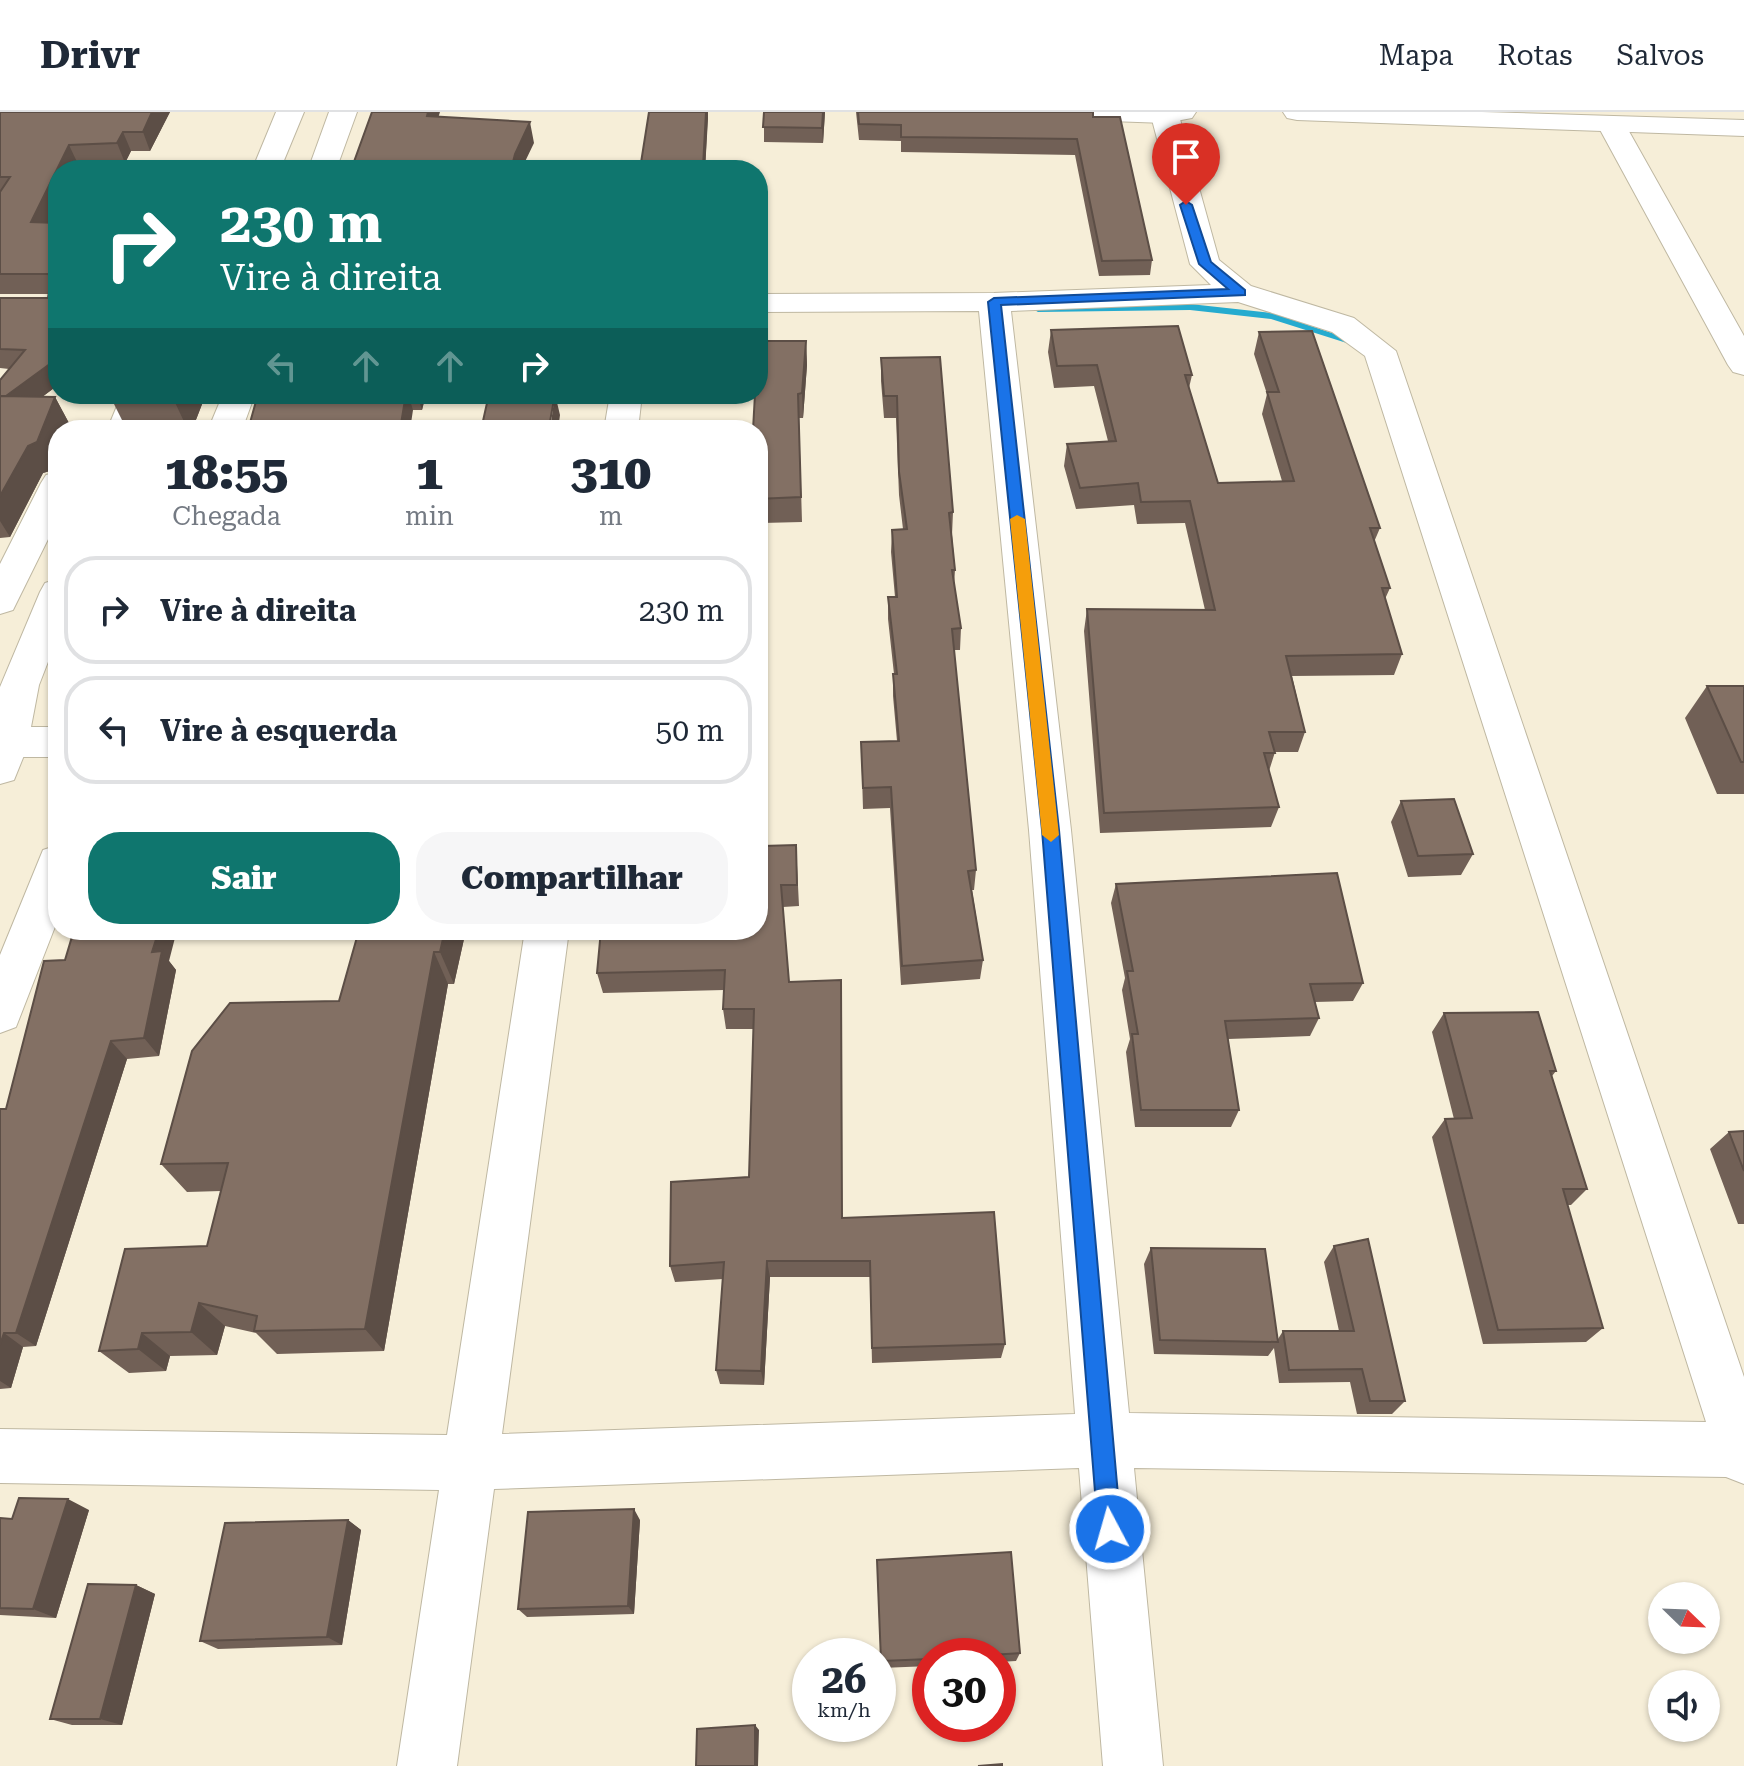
<!DOCTYPE html>
<html lang="pt">
<meta charset="utf-8">
<style>
body{margin:0;font-family:"Roboto Serif",serif;background:#f6f6f7;color:#1f2937;height:100vh;display:flex;flex-direction:column;font-size:30px;white-space:nowrap}
*{box-sizing:border-box;margin:0}
p{font-size:26px;color:#747a83}
.icon{flex:none;width:44px;height:44px;fill:none;stroke:currentColor;stroke-width:2;stroke-linecap:round;stroke-linejoin:round}
.map{position:relative;flex:1;overflow:hidden}
.panel{position:absolute;left:48px;top:308px;width:720px;height:520px;display:flex;flex-direction:column;background:#fff;border-radius:32px;box-shadow:0 2px 6px #0004}
.panel>*{flex:none}
.top-card{position:absolute;left:48px;top:48px;width:720px;height:244px;border-radius:32px;box-shadow:0 2px 6px #0004;background:#0f766e;color:#fff;overflow:hidden}
.needle{width:52px;rotate:113deg}
.tools{position:absolute;left:1648px;top:1470px;display:grid;gap:16px}
.tools a{display:grid;place-items:center;width:72px;height:72px;border-radius:50%;background:#fff;box-shadow:0 2px 6px #0004;font-size:40px}
.speed{position:absolute;left:792px;top:1526px;display:flex;gap:16px;font-size:40px;font-weight:700;text-align:center}
.speed>*{display:grid;place-content:center;width:104px;height:104px;border-radius:50%;background:#fff;box-shadow:0 2px 6px #0004;line-height:1}
.speed small{font-size:20px;font-weight:400}
.speed .limit{border:12px solid #d22;background:#fff;color:#111}
.pin{position:absolute;display:grid;place-items:center;width:68px;height:68px;color:#fff;margin:-82px -34px;border-radius:50% 50% 50% 0;rotate:-45deg;box-shadow:0 0 8px #0007}
.pin .icon{rotate:45deg}
.me{position:absolute;width:88px;margin:-44px;rotate:354deg;stroke-linejoin:round;filter:drop-shadow(0 0 6px #0008)}
.turn{display:flex;align-items:center;gap:28px;height:168px;padding:0 40px;font-size:36px}
.turn .icon{width:104px;height:104px;stroke-width:2.5}
.turn b{display:block;font-size:56px;line-height:68px}
.lanes{display:flex;align-items:center;height:76px;padding:0 40px;background:#0003;justify-content:center;gap:40px;direction:ltr}
.lanes .off{opacity:.35}
.eta{display:flex;justify-content:space-evenly;align-items:center;height:136px;text-align:center}
.eta b{font-size:48px;font-weight:800;line-height:56px}
.cta{display:flex;gap:16px;margin-top:auto;padding:16px 40px}
.cta a{flex:1;height:92px;border-radius:32px;background:#0f766e;color:#fff;font-size:32px;font-weight:800;line-height:92px;text-align:center}
.cta a+a{background:#f6f6f7;color:#1f2937}
ul{padding:0;list-style:none}
li{display:flex;align-items:center;gap:24px;height:108px;margin:0 16px 12px;padding:0 24px;border:4px solid #e0e1e3;border-radius:32px}
li div{flex:1}
li b{display:block;font-size:30px}
li em{font-style:normal}
header{display:flex;align-items:center;gap:48px;box-sizing:border-box;height:112px;padding:0 40px;background:#fff;border-bottom:2px solid #e0e1e3}
header strong{font-size:38px}
nav{display:flex;gap:44px;margin-inline-start:auto;font-size:28px}
.map>svg:first-child{display:block}
</style>
<header>
<strong>Drivr</strong>
<nav><a>Mapa</a><a>Rotas</a><a>Salvos</a></nav>
</header>
<div class="map">
<svg width="1744" height="1654" viewBox="0 0 1744 1654">
<rect width="100%" height="100%" fill="#f6eed8"/>
<g fill="none" stroke-linecap="round" stroke-linejoin="round">
<path fill="#25abcf" fill-rule="evenodd" d="M1190 192 1272 201 1362 231 1353 233 1271 207 1190 198 1038 200 1033 197 1038 194Z"/>
<g stroke="#bfb8a2" stroke-width="2">
<path id="street" d="M1150 0H1178L1219 148 1251 174 1354 206 1396 239 1744 1265V1372L1726 1365 1134 1356 1163 1654H1103L1079 1356 494 1377 457 1654H397L439 1378 0 1371V1317L447 1323 525 818H569L502 1322 1075 1302 1029 718 979 199 758 200V182L994 181 1211 173 1190 152ZM1238 190 1332 220 1365 244 1706 1310 1129 1301 1071 718 1011 199Z
M1612 6 1622 8 1626 14 1744 224V263L1733 260 1728 253 1598 14 1602 8Z
M610 282H642L638 318H604Z
M58 360V407L13 498 0 502V452L41 371 46 363Z
M0 615H58V645H0Z"/>
</g>
<g stroke="#bfb8a2" stroke-width="2">
<path id="secondary" d="M276 0H304L280 58H252Z
M329 0H357L336 58H308Z
M1069 0H1196L1192 6 1165 11 1083 8 1073 6Z
M1283 0H1482L1744 8V24L1297 8 1287 6Z
M122 282H154L141 318H107Z
M223 282H255L242 318H208Z
M58 467V524L39 573 27 636 14 668 0 672V575L40 480 45 471Z
M58 733V807L16 915 0 921V843L43 738Z"/>
</g>
<use href="#street" fill="#fff" fill-rule="evenodd"/>
<use href="#secondary" fill="#fff" fill-rule="evenodd"/>
</g>
<path fill="#716056" d="M0 0H170L150 39H131L125 51 78 52 75 58H58V94L50 111H58V273L42 285H55L70 313 68 318H58L53 358 43 361 10 425 0 426V268L9 257 0 256V186H48L49 182H0Z
M649 0H708L705 58H640Z
M764 0H825L823 31 764 30Z
M856 0H1093V5L1152 148 1150 163 1099 164 1075 43 901 40V29L859 28Z
M1051 218 1192 263 1189 276 1218 371 1282 369 1262 302 1267 282 1254 242 1259 220 1380 416 1374 430 1390 476 1385 487 1402 542 1394 563 1292 564 1305 620 1298 640H1275L1269 659 1279 695 1271 715 1100 721 1084 519 1087 497 1205 498 1185 411 1137 412 1134 393 1076 397 1064 354 1067 332 1108 329 1094 274 1054 276 1048 240Z
M806 229 807 253 803 306H799L802 410 758 411V318Z
M881 246 953 400 952 423 955 458 954 474 961 516 960 538H954L976 758 974 778H972L983 848 980 867 901 873 890 696 863 697 861 630 897 629 893 584V562H894L888 507V485H895L891 440 892 418 903 417 899 383 896 306H884L881 269Z
M109 282H206L192 318H127Z
M258 282H426L422 298H413Z
M1707 574H1744V682H1717L1685 606Z
M1401 689 1473 742 1461 763 1408 765 1391 710Z
M796 733 799 794 783 795 789 870 843 1106 1005 1232 1001 1246 872 1251 870 1165H770L764 1273 720 1272 716 1258 723 1167 675 1170 670 1154 749 1065 754 917H726L723 897 724 878 603 881 597 861Z
M1116 772 1363 871 1353 889 1315 890 1319 906 1310 924 1228 927 1239 998 1231 1015H1135L1126 940 1130 927 1122 878 1125 866 1111 791Z
M359 818H460L464 827 454 872H448L384 1239 277 1242 256 1221 225 1214 217 1243 170 1244 166 1259 129 1261 99 1239 207 1134 221 1079 187 1080 161 1052 339 889Z
M169 849 176 858 159 944 127 947 36 1234 23 1235 11 1276 0 1277V997H6Z
M1444 901 1556 959 1552 964 1587 1077 1571 1093H1567L1603 1216 1586 1230 1483 1232 1432 1025 1445 1007H1454L1432 920Z
M1744 1019V1112H1738L1710 1037 1729 1020Z
M1334 1134 1405 1289 1392 1302H1357L1350 1270 1279 1271 1274 1236 1268 1244 1154 1242 1144 1152 1151 1136 1278 1227 1283 1219H1339L1324 1150Z
M89 1398 56 1506 0 1503V1406L12 1407Z
M348 1408 361 1418 342 1533 218 1537 200 1529Z
M640 1408 634 1502 527 1505 518 1497Z
M877 1457 1020 1541 1016 1549 998 1550V1544H930V1554L881 1556Z
M136 1473 155 1482 122 1613H72L50 1607Z"/>
<path fill="#5c4e46" d="M152 0H170L150 39 143 20Z
M428 0H440L432 25 427 4Z
M706 0H708V7L705 58H703Z
M823 0H825L823 31 822 16Z
M530 10 534 31 521 58H511L515 42Z
M123 20 131 39 125 51 117 31Z
M69 33 78 52 75 58H58V94L40 130 31 110Z
M806 229 807 253 803 306 802 281Z
M58 246V273L13 307 2 287Z
M171 282H206L192 318H188Z
M406 282H408L413 298 410 318H400Z
M417 282H426L422 298Z
M555 282 560 303 558 318H550Z
M55 285 70 313 68 318H58V344L53 358 43 361 10 425 0 409V384Z
M159 818H177L169 849 176 858 159 944 144 926 152 840Z
M445 818H460L464 827 454 872 440 840Z
M434 840 448 872 384 1239 365 1217Z
M111 929 127 947 36 1234 16 1221Z
M767 1149 770 1165 764 1273 761 1259Z
M199 1191 225 1214 217 1243 191 1220Z
M4 1221 23 1235 11 1276 0 1269V1233Z
M142 1221 170 1244 166 1259 138 1237Z
M68 1387 89 1398 56 1506 33 1497Z
M634 1397 640 1408 634 1502 628 1494Z
M348 1408 361 1418 342 1533 327 1525Z
M136 1473 155 1482 122 1613 100 1607Z
M755 1613 759 1618 758 1654H755Z"/>
<path fill="#837064" stroke="#5c4e46" stroke-width="2" d="M0 0H152L143 20H123L117 31 69 33 31 110 58 111V246L6 284H0V268L25 238 0 237V186H48L51 165 48 162H0V80L10 65H0Z
M372 0H428L427 4 530 10 515 42 511 58H351Z
M649 0H706L703 55 640 57Z
M764 0H823L822 16 763 15Z
M858 0H1093V5H1120L1152 148 1102 149 1077 27 901 25V13L859 12Z
M1178 214 1192 263H1185L1218 371 1294 369 1267 280H1279L1259 220 1312 219 1380 416H1370L1390 476H1382L1402 542 1286 544 1305 620H1269L1275 641H1264L1279 695 1104 701 1087 497 1215 498 1190 389 1141 390 1138 371 1080 376 1067 332 1116 329 1097 253 1057 254 1051 218Z
M758 229H806L802 281 798 282 801 385 758 387V318H753L755 282H758Z
M940 245 953 400 949 401 955 458H952L961 516 952 517 976 758 968 759 983 848 902 854 891 675 863 676 861 630 899 629 893 562H897L888 485H897L892 418 907 417 899 360 897 284H884L881 246Z
M258 282H406L400 318H248Z
M489 282H555L549 315H543V318H481Z
M0 284 55 285 37 330 28 334 0 384Z
M1707 574H1744V650H1741Z
M1454 687 1473 742 1418 744 1401 689Z
M796 733 797 773H781L789 870 841 868 842 1106 994 1100 1005 1232 872 1236 870 1149H767L761 1259 716 1258 724 1150 670 1154 671 1070 749 1065 754 897H723L725 858 597 861 601 818H758V734Z
M1337 761 1363 871 1310 872 1319 906 1225 909 1239 998H1141L1132 922H1138L1127 859H1133L1116 772Z
M74 818H159L152 840 162 839 144 926 111 929 16 1221H4L0 1233V997H6L44 849 65 848Z
M359 818H445L440 840H434L365 1217 254 1219 257 1204 199 1191 191 1220 142 1221 138 1237 99 1239 125 1137 207 1134 228 1051 161 1052 192 939 230 891 339 889Z
M1538 900 1556 959H1550L1587 1077H1563L1603 1216 1498 1218 1445 1007 1472 1006 1444 901Z
M1744 1019V1059L1729 1020Z
M1368 1127 1405 1289H1370L1362 1257 1289 1258 1283 1219H1354L1334 1134Z
M1151 1136 1265 1137 1278 1230 1160 1228Z
M19 1386 68 1387 33 1497 0 1496V1406L12 1407Z
M634 1397 628 1494 518 1497 528 1400Z
M348 1408 327 1525 200 1529 225 1411Z
M1011 1440 1020 1541 974 1544H930V1547L881 1549 877 1448Z
M88 1472 136 1473 100 1607H50Z
M755 1613V1654H696L697 1617Z
M1002 1652V1654H978Z"/>
<path fill="#1a73e8" stroke="#114b97" stroke-width="2" d="M1186 89 1192 93 1211 150 1245 178V183L1001 193 1059 718 1121 1417 1118 1425 1110 1428 1102 1425 1098 1417 1042 718 988 190 994 186 1228 177 1199 152 1180 93Z"/>
<path fill="#f59e0b" d="M1017 403 1025 407 1059 723 1051 730 1042 723 1010 407Z"/>
</svg>
<div class="tools">
<a><svg class="needle" viewBox="-14 -14 28 28"><path d="M0-13l5 13h-10z" fill="#e53935"/><path d="M0 13l5-13h-10z" fill="#747a83"/></svg></a>
<a><svg class="icon" aria-label="sound" viewBox="0 0 24 24"><path d="M4 9h4l5-4v14l-5-4H4zM17 9q2 3 0 6"/></svg></a>
</div>
<div class="speed"><div>26<small>km/h</small></div><div class="limit">30</div></div>
<div class="pin" style="left:1186px;top:93px;background:#d93025"><svg class="icon" aria-label="arrive" viewBox="0 0 24 24"><path d="M6 21V4h12l-3 4 3 4H6"/></svg></div>
<svg class="me" style="left:1110px;top:1417px" viewBox="-20 -20 40 40"><circle r="17" fill="#1a73e8" stroke="#fff" stroke-width="3"/><path d="M0-11L8 9 0 5-8 9z" fill="#fff"/></svg>
<div class="top-card">
<div class="turn"><svg class="icon" aria-label="right" viewBox="0 0 24 24"><path d="M7 20v-9h11M14 6l5 5-5 5"/></svg><div><b>230 m</b>Vire à direita</div></div>
<div class="lanes"><svg class="icon off" aria-label="left" viewBox="0 0 24 24"><path d="M17 20v-9H6M10 6l-5 5 5 5"/></svg><svg class="icon off" aria-label="ahead" viewBox="0 0 24 24"><path d="M12 20V5M6 11l6-6 6 6"/></svg><svg class="icon off" aria-label="ahead" viewBox="0 0 24 24"><path d="M12 20V5M6 11l6-6 6 6"/></svg><svg class="icon" aria-label="right" viewBox="0 0 24 24"><path d="M7 20v-9h11M14 6l5 5-5 5"/></svg></div>
</div>
<section class="panel">
<div class="eta">
<div><b>18:55</b><p>Chegada</p></div>
<div><b>1</b><p>min</p></div>
<div><b>310</b><p>m</p></div>
</div>
<ul>
<li><svg class="icon" aria-label="right" viewBox="0 0 24 24"><path d="M7 20v-9h11M14 6l5 5-5 5"/></svg><div><b>Vire à direita</b></div><em>230 m</em></li>
<li><svg class="icon" aria-label="left" viewBox="0 0 24 24"><path d="M17 20v-9H6M10 6l-5 5 5 5"/></svg><div><b>Vire à esquerda</b></div><em>50 m</em></li>
</ul>
<div class="cta"><a>Sair</a><a>Compartilhar</a></div>
</section>
</div>
